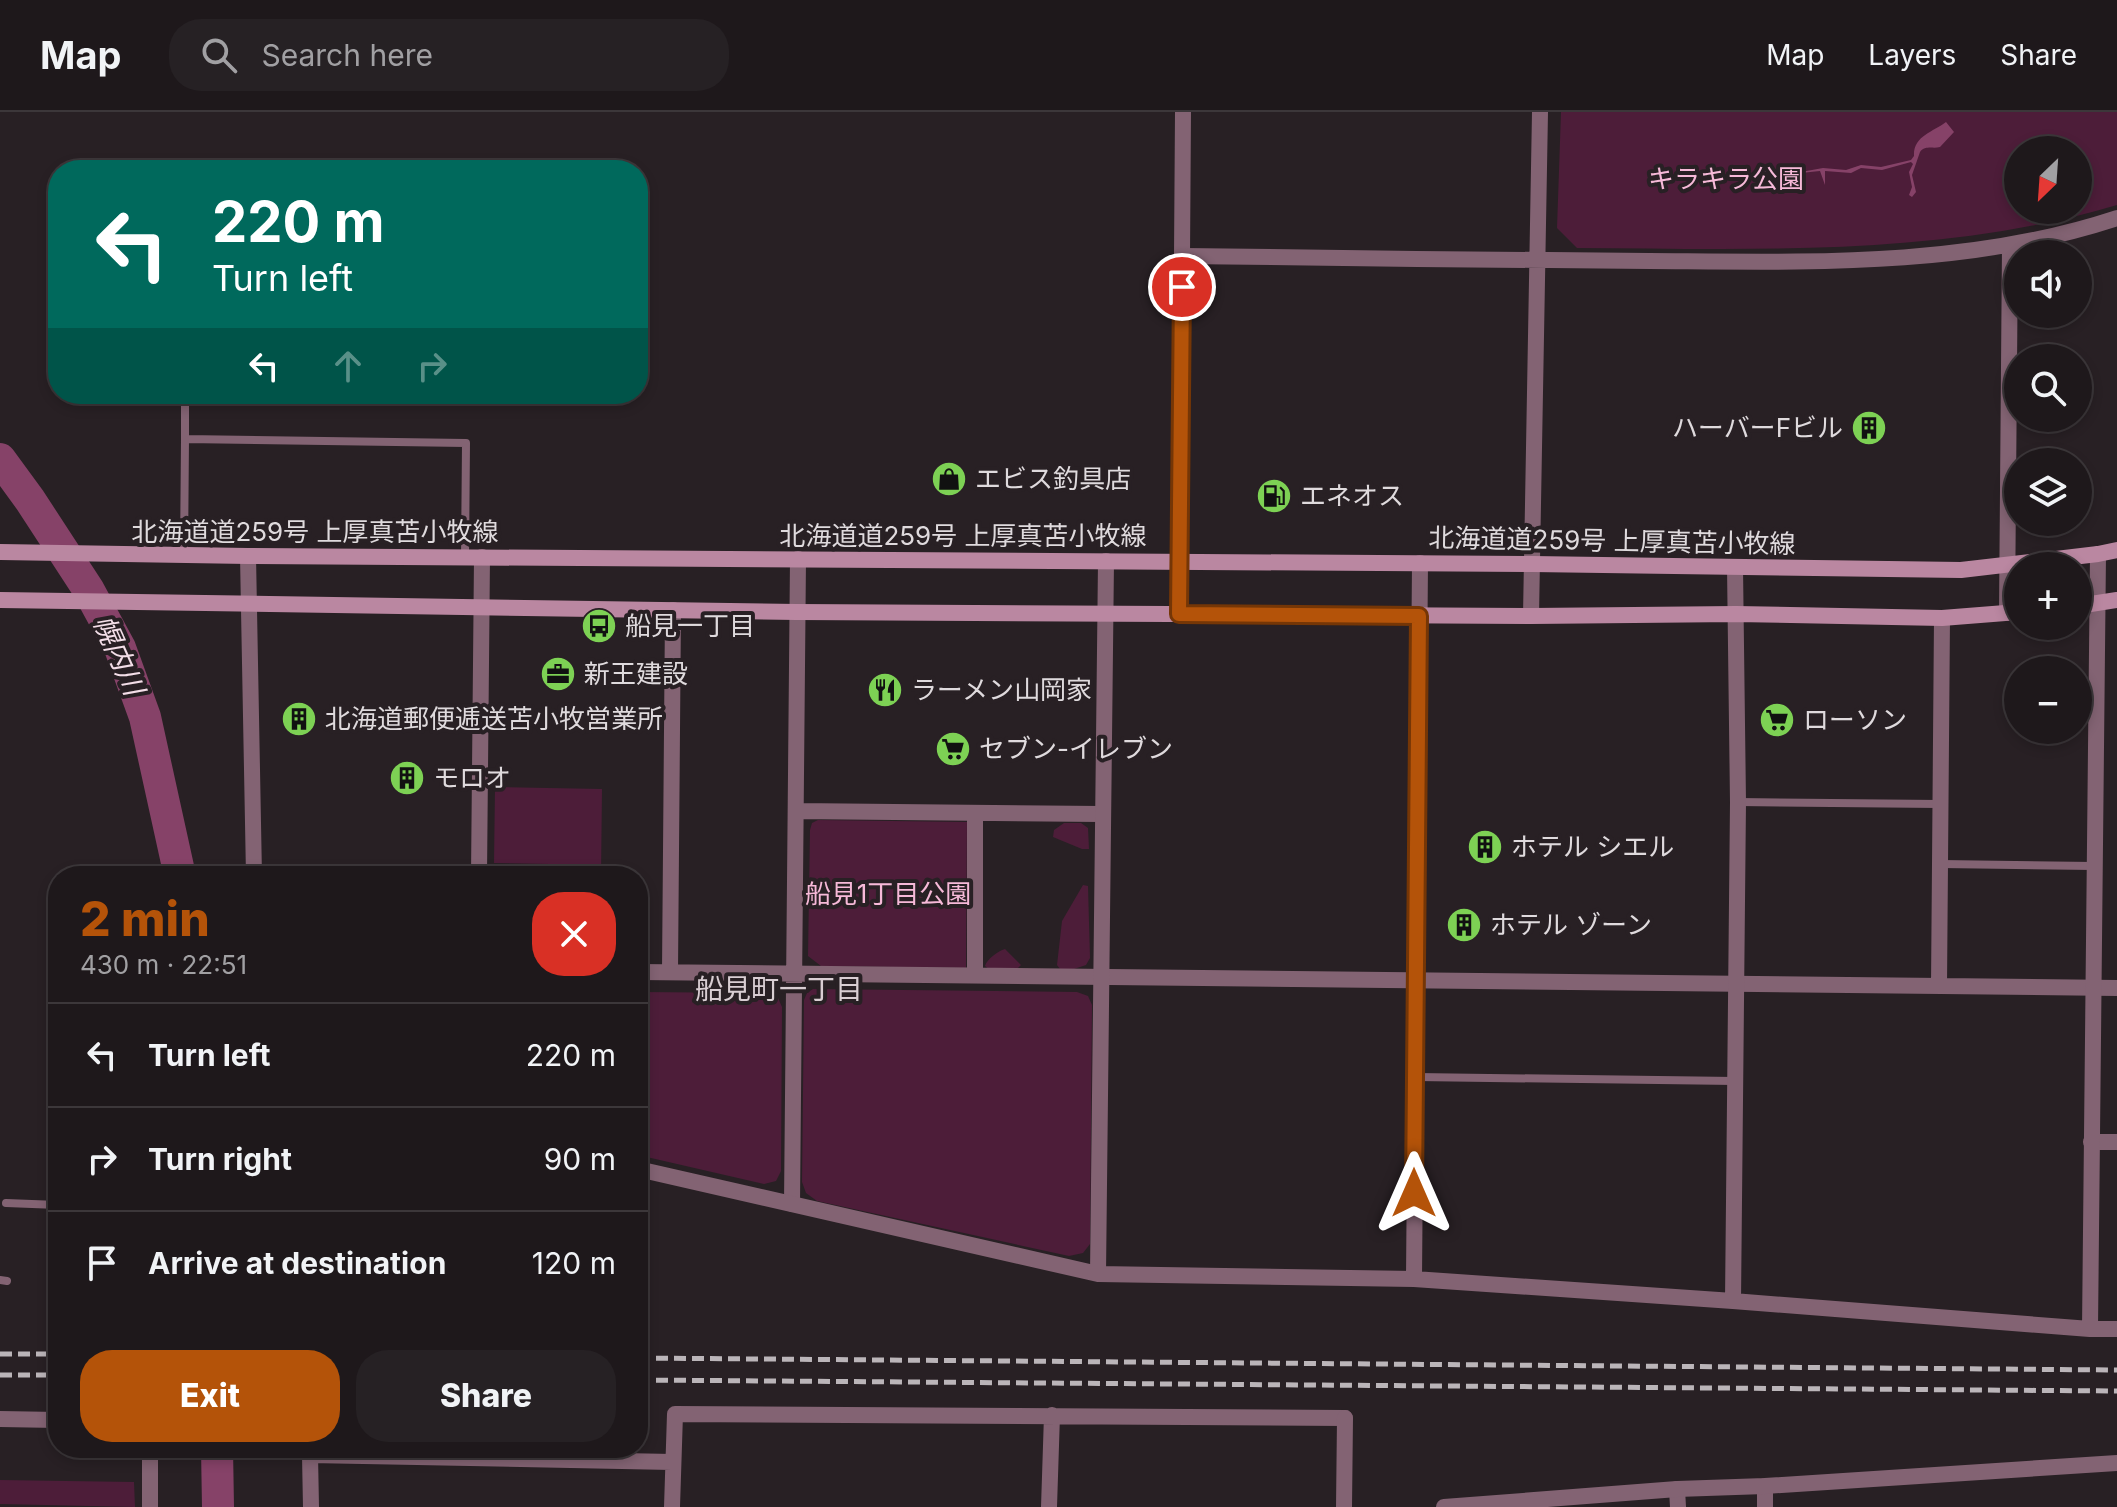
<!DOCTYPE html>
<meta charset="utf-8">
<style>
body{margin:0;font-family:Inter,"Noto Sans JP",sans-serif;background:#262124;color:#f1f3f6;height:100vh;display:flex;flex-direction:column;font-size:30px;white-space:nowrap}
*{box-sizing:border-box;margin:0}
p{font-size:26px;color:#a1a0a3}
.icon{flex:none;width:44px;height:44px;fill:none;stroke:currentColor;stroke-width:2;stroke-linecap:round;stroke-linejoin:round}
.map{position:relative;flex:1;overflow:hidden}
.drawer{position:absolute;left:48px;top:754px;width:600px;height:592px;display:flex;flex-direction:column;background:#1e181b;border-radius:32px;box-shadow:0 4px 12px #0003,0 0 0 2px #3c373a}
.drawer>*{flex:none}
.banner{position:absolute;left:48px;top:48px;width:600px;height:244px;border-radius:32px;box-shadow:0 4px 12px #0003,0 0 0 2px #3c373a;background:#00695c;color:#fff;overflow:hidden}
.needle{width:52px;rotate:205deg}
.controls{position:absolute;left:2004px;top:24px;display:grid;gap:16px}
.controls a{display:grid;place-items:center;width:88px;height:88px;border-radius:50%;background:#1e181b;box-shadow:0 4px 12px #0003,0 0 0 2px #3c373a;font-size:40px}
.pin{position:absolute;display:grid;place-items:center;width:68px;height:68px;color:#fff;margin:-34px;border:4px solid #fff;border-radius:50%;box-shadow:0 2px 8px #0007}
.me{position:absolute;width:88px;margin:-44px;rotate:0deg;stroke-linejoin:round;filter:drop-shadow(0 0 6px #0008)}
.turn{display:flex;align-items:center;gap:28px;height:168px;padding:0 32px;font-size:36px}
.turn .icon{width:104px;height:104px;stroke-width:2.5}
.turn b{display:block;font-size:56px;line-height:68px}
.lanes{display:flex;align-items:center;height:76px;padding:0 32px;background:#0003;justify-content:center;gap:40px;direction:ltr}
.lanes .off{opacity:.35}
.round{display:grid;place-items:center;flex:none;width:84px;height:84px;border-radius:32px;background:#262124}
.headline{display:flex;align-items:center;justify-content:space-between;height:136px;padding:0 32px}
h1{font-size:48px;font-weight:800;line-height:60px;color:#b45309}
.action{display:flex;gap:16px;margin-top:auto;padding:16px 32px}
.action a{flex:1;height:92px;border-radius:32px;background:#b45309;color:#fff;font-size:32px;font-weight:800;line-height:92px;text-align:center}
.action a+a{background:#262124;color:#f1f3f6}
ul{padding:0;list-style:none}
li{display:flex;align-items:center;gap:24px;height:104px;padding:0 32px;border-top:2px solid #3c373a}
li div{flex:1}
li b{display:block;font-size:30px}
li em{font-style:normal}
header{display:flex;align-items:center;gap:48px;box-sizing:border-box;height:112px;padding:0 40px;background:#1e181b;border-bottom:2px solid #3c373a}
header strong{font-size:38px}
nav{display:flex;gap:44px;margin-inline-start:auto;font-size:28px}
.search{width:560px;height:72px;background:#262124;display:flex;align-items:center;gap:20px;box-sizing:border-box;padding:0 28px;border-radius:32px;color:#a1a0a3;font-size:30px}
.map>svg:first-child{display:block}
</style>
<header>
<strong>Map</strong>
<div class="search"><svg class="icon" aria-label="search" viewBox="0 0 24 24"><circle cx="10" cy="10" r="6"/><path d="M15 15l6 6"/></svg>Search here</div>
<nav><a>Map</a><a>Layers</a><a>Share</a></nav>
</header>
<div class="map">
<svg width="2117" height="1395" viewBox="0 0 2117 1395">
<rect width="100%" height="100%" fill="#282024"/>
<path fill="#4d1d39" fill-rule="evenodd" d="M1561 0H2117V93C1942 145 1758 137 1577 136L1557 116ZM2018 38H2078V98H2018Z
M495 675 602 677 601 764H550V752L494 751Z
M818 708 967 710 966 856 821 854 808 844 810 718 812 711Z
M1064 711H1081L1088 716 1089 737H1082L1053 725 1054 718Z
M1083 773 1088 774 1090 846 1086 853 1074 857H1060L1057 853 1062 809Z
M1005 837 1021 853 1017 857 990 858 985 854C987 847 998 839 1005 837Z
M813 877 1077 880 1088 884 1092 893 1090 1132 1083 1141 1069 1144 817 1089 806 1081 802 1070 804 888 807 881Z
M638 880 767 881 778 886 782 895 781 1059 776 1069 764 1072 638 1043Z
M0 1368 134 1370 135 1395 0 1392Z"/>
<path fill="#864268" d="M1946 10 1954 20 1940 35C1933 37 1925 33 1920 40L1912 63 1916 80 1912 85 1909 83 1912 75 1909 60 1913 52 1911 50 1882 58 1861 56 1851 61 1825 59V73L1820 59C1810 60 1801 61 1792 62 1783 63 1780 66 1770 64L1763 69 1759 68 1757 63 1762 58 1779 63 1789 59 1801 60 1823 56 1846 58 1861 53 1881 55 1911 48 1914 44C1913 24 1933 20 1946 10Z"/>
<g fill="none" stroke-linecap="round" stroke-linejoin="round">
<path stroke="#864268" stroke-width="32" d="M0 347 30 388 88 477 120 536 145 605 180 764
M217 1336 218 1395"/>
<path stroke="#836373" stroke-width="8" d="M347 284V282
M185 327V282
M184 443 185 327 466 331 465 445
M1738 690 1940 692
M1940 752 2094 754
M1416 965 1735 969
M6 1091 58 1093
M0 1168 7 1169"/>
<path stroke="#836373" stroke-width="16" d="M1182 144 1183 0
M248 444 254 764
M796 699 1101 702
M638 860 2117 876
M670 860 673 498
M975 863V701
M1939 874 1942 506
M2091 1030H2117
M792 1092 798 447
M0 1307 58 1308
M150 1336V1395
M1677 1377 1678 1395
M311 1395 310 1343 672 1350
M672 1395 675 1302 1345 1306
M1049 1395 1052 1303
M1765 1395V1374"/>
<path stroke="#836373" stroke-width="16" d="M2007 501 2010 133
M1179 502 1182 144C1338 146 1493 148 1649 149 1805 150 1966 156 2117 106
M1531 504 1540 0
M479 764 482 445
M638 1057 1098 1162 1414 1167 1733 1189 2090 1217H2117
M1098 1162 1106 449
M1414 1167 1420 451
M1733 1189 1738 690 1735 455
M2090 1217 2098 442
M1344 1395 1345 1306
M1444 1395 1677 1377 1765 1374 2117 1351"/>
<path stroke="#ba87a1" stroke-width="16" d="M0 440 248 444 1532 452 1961 458 2098 442 2117 438
M0 488 797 500 1531 504 1736 502 1942 506 2018 500
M2078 494 2117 488"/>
<path stroke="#bbb5b9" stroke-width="5" stroke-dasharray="12 6" stroke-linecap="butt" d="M0 1242H58
M638 1246 2117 1258
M0 1263H58
M638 1268 2117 1279"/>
</g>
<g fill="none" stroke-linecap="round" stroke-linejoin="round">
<g stroke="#753606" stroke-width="20">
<path id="route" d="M1182 175 1179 502 1419 504 1414 1081"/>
</g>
<use href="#route" stroke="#b45309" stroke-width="14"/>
</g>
<defs>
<g id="building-disc" transform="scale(1.8)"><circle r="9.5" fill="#7dd154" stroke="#282024"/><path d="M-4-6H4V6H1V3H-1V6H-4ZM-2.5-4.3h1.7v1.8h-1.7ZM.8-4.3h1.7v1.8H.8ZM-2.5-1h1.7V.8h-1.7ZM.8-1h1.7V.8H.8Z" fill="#111"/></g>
<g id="shop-disc" transform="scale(1.8)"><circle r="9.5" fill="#7dd154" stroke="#282024"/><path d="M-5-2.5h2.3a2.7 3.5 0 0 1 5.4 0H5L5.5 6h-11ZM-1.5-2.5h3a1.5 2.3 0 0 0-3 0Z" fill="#111"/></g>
<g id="fuel-disc" transform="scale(1.8)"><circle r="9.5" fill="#7dd154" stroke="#282024"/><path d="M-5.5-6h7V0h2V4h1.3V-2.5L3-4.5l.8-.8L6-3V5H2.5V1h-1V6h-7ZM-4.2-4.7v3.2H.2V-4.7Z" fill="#111"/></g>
<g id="bus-disc" transform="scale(1.8)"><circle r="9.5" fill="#7dd154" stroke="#282024"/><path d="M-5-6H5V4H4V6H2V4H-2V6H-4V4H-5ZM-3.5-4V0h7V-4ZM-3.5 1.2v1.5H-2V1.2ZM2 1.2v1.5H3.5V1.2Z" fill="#111"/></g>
<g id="office-disc" transform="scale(1.8)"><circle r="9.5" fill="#7dd154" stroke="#282024"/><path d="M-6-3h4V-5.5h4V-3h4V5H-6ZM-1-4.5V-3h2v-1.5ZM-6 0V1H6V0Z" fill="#111"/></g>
<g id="restaurant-disc" transform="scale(1.8)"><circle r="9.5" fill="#7dd154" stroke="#282024"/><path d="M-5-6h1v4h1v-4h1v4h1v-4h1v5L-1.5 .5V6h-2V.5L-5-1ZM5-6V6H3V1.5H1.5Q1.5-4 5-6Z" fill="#111"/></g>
<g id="supermarket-disc" transform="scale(1.8)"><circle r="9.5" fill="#7dd154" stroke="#282024"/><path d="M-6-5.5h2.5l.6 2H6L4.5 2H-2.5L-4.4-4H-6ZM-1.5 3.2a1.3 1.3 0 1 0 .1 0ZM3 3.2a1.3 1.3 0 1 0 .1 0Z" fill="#111"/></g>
</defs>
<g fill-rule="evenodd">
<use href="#building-disc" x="1869" y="316"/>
<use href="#shop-disc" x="949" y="367"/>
<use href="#fuel-disc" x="1274" y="384"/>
<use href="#bus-disc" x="599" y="514"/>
<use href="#office-disc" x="558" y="562"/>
<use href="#restaurant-disc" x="885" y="578"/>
<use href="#building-disc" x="299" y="607"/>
<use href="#supermarket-disc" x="1777" y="608"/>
<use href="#supermarket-disc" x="953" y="637"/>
<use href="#building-disc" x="407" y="666"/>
<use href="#building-disc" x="1485" y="735"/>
<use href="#building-disc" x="1464" y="813"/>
</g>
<g text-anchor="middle" stroke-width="8" stroke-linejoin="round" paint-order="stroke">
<g font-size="26" fill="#f6b9d8" stroke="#282024">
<text x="1726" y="76">キラキラ公園</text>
<text x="888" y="791">船見1丁目公園</text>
</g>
<g font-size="26" fill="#dfdadd" stroke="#282024" text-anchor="start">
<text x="1843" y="325" text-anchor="end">ハーバーFビル</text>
<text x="975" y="376">エビス釣具店</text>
<text x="1300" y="393">エネオス</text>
<text x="625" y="523">船見一丁目</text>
<text x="584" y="571">新王建設</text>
<text x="911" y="587">ラーメン山岡家</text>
<text x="325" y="616">北海道郵便逓送苫小牧営業所</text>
<text x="1803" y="617">ローソン</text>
<text x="979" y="646">セブン-イレブン</text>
<text x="433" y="675">モロオ</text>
<text x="1511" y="744">ホテル シエル</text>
<text x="1490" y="822">ホテル ゾーン</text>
</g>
<g font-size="26" fill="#dfdadd" stroke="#282024">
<text x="315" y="429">北海道道259号 上厚真苫小牧線</text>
<text x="963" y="433">北海道道259号 上厚真苫小牧線</text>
<text transform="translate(1612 429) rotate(1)" y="9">北海道道259号 上厚真苫小牧線</text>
</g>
<g font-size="28" font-style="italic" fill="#f3dee8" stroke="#282024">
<text transform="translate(119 543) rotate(66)" y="10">幌内川</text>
</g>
<g font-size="28" fill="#d9ced3" stroke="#282024">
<text x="779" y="887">船見町一丁目</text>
</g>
</g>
</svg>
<div class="controls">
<a><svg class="needle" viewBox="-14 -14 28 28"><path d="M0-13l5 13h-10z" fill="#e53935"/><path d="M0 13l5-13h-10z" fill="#a1a0a3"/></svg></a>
<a><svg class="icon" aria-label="sound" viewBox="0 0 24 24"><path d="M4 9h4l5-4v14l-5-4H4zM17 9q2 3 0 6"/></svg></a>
<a><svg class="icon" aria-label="search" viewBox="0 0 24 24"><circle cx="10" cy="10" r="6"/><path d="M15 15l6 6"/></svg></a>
<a><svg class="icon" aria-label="layers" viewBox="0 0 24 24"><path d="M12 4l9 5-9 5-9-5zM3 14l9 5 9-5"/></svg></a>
<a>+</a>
<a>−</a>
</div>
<div class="pin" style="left:1182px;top:175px;background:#d93025"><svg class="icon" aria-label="arrive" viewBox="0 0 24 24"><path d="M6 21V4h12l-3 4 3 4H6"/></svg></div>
<svg class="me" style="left:1414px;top:1081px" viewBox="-20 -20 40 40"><path d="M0-17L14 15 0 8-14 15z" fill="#b45309" stroke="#fff" stroke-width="4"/></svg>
<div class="banner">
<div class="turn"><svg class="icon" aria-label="left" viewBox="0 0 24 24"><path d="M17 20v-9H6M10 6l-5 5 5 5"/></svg><div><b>220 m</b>Turn left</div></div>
<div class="lanes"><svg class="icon" aria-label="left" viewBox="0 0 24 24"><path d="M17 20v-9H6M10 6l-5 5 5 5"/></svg><svg class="icon off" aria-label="ahead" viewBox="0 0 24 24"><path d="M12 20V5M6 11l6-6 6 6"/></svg><svg class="icon off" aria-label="right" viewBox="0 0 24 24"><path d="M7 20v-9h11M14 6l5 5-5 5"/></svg></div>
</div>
<section class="drawer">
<div class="headline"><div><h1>2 min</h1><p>430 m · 22:51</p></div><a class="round" style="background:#d93025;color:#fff"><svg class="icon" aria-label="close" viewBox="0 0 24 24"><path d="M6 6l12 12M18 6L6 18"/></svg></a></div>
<ul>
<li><svg class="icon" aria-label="left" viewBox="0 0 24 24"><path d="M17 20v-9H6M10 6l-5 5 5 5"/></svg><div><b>Turn left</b></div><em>220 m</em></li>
<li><svg class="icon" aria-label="right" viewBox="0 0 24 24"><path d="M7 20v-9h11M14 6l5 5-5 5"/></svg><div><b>Turn right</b></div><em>90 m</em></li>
<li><svg class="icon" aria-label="arrive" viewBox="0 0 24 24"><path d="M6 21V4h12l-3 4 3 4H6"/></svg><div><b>Arrive at destination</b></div><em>120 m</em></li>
</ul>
<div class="action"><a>Exit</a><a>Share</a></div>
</section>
</div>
